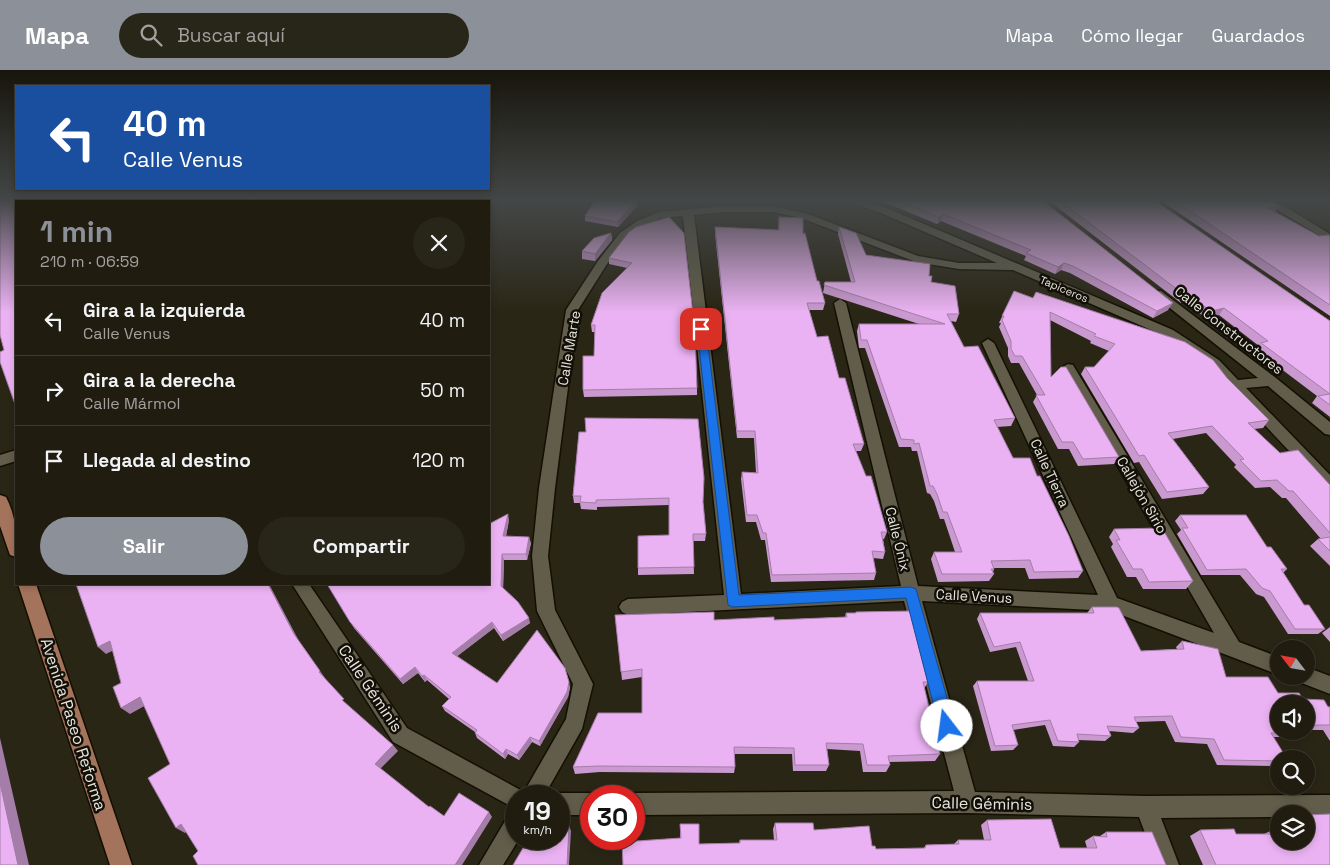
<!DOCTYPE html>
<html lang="es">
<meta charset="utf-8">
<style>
body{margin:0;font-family:"Space Grotesk",sans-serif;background:#282519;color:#f1f3f6;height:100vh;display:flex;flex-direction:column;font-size:19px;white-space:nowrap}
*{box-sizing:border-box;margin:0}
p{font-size:16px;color:#a2a19f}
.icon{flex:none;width:28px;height:28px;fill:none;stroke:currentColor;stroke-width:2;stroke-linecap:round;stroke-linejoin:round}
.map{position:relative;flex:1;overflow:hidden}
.panel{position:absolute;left:15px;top:130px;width:475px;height:385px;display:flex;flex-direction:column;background:#201c10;border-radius:0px;box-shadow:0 2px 8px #0003,0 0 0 1px #3d3a30}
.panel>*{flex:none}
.guide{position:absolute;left:15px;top:15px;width:475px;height:105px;border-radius:0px;box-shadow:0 2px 8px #0003,0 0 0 1px #3d3a30;background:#1a4fa0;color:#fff;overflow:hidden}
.needle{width:32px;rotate:301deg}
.fabs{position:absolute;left:1270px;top:570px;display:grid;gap:10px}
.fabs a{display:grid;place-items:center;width:45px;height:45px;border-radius:50%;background:#201c10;box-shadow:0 2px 8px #0003,0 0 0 1px #3d3a30;font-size:25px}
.speed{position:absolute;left:505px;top:715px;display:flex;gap:10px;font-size:25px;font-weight:700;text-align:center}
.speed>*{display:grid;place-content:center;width:65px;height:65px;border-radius:50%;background:#201c10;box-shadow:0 2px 8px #0003,0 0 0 1px #3d3a30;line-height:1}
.speed small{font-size:12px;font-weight:400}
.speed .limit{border:8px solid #d22;background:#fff;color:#111}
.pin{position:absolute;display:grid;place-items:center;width:42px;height:42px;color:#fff;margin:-21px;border-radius:10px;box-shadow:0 2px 8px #0006}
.me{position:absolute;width:55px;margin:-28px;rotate:345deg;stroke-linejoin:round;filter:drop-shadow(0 0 4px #0008)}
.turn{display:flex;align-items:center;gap:18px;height:105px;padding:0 25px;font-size:22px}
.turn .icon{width:65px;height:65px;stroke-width:2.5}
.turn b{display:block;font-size:35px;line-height:42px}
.round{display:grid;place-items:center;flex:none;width:52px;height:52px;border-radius:26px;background:#282519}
.headline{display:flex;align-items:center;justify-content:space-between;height:85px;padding:0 25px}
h1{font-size:30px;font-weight:800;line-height:38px;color:#8c9099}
.action{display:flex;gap:10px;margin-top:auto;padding:10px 25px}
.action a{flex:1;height:58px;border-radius:30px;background:#8c9099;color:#fff;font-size:20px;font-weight:800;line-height:58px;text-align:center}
.action a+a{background:#282519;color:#f1f3f6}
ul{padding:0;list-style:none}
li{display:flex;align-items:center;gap:15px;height:70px;padding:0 25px;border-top:1px solid #3d3a30}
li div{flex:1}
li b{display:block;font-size:19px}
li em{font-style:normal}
header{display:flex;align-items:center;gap:30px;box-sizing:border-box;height:70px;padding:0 25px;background:#8c9099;color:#fff}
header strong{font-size:24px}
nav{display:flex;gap:28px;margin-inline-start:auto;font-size:18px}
.search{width:350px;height:45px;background:#282519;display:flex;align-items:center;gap:12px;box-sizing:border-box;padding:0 18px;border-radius:28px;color:#a2a19f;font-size:19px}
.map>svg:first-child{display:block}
</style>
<header>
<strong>Mapa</strong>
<div class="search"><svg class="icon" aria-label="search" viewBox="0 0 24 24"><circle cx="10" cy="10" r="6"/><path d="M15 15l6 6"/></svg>Buscar aquí</div>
<nav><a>Mapa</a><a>Cómo llegar</a><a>Guardados</a></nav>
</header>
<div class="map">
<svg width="1330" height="795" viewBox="0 0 1330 795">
<rect width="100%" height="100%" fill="#2a2616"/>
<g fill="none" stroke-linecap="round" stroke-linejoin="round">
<g stroke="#130f02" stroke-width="3">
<path id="minor" d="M62 130H73V131H63Z
M843 130H860L889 139 1173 260 1219 290 1238 310 1258 308 1151 223 1153 221H1161L1276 308 1330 352V365L1325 364 1268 316 1246 318 1330 405V421L1325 419 1209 296 1165 266 1013 200 959 199 916 192 801 148 773 142H726L694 145 741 524 901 516 834 233 840 229 846 233 918 516 1098 525 982 273 988 269 994 273 1117 528 1214 563 1061 298 1068 294 1073 295 1239 572 1279 587V605L1111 541 922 531 975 722 1146 726 1330 725V747H1306V744H1279V747L1161 748 1179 795H1157L1139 747 967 743 634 745V726H627L634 723 954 721 904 531 628 545 622 542 619 537 622 532 628 529 724 525 683 146 661 148 645 155 628 167 607 194 578 240 555 418 548 486 555 540 593 614 582 659 544 726H516V739L393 672 292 514H309L407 658 524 722 566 649 573 614 537 541 532 486 539 418 566 240 598 191 620 163 637 151 659 142 726 136H773L808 144 918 186 959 193H997L881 143Z
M1261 130H1274L1330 164V172Z
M16 380V391L0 396V385Z
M1306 597 1330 606V624L1299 612 1297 606H1306Z
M559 723H591L598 726H591V745H559V726H552Z
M516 743V769H519L503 795H479L508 746Z"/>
</g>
<g stroke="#130f02" stroke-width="3">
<path id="major" d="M0 425 6 427C16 446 17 466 16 487L10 485 0 456Z
M18 514H36L132 795H110Z"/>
</g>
<use href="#minor" fill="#615d4a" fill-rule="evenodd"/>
<use href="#major" fill="#a4735b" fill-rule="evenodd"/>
</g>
<path fill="#c999d0" d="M637 130V136L618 157 585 151V146Z
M879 130H1042L1168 240 1153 248 1070 203 1061 200 1055 204 1024 190 1026 186 941 151 937 154Z
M1048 130H1154L1330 251V347L1312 333 1317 326 1256 280 1259 276 1219 245 1206 248 1184 232 1181 233Z
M1160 130H1270L1279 136 1275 142 1319 166H1330V246Z
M779 147 803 164 817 211 825 233 823 240H809L817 267 839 308 864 374 861 381H856L887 462 884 469H883L885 482 883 489 873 488 876 503 874 510 771 512 765 470H761L756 452H746L741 409 742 402 756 403 754 368H737L715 164V157L778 160Z
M839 157 866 185 929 206 931 212 959 244 956 252 951 251 964 277 1015 348 1011 356 997 357 1013 388 1037 406 1083 501 1078 508 1029 509 1025 498H994V499L993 502 994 504 989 511 938 512 931 489 934 482H955L944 449H940L934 431 930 424 927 423 917 381H912L911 377H899L865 278H859L857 261 859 254H919L823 223 825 212H851L838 164Z
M629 162 697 318V325L584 327 583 320 594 286 595 262H592L591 255 627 198 609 194V188Z
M611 163 612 170 595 191 582 189V181Z
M1014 221 1227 308 1269 350 1263 358 1254 359 1280 383 1330 415V496L1310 476 1318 469H1321L1286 428H1282L1270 417 1255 418 1234 397 1236 395 1206 363 1173 369 1209 417 1203 424 1162 429 1139 392 1134 393 1081 304 1085 297H1094L1109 281 1090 273 1091 271 1050 250 1051 307 1119 387 1114 394 1078 396 1069 379H1058L1033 332 1037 325 1019 293H1011L1008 286V278L999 257 1001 253H999Z
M579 362 703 432 706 464 705 471H693L694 504 638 505V498L669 465V435L597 437V440L581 439 580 433H574L573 426Z
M1180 445 1267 477 1287 499 1283 503 1304 535 1325 559 1318 564H1288L1264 527 1256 524 1240 505H1201L1177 464 1181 460 1175 451Z
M509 450 506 466 531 473 527 490H504L503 518 530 553 503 571 494 558 457 586 497 613 570 617 568 627 540 676 532 672 519 690 508 684 505 689 477 668 475 663V662L445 641 442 636 449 629 427 610 425 612 418 603 403 614 354 558 327 514H489Z
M1114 459 1193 511 1186 519H1143L1136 507H1127L1111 477 1113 474 1109 467Z
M1092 537 1141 581 1177 579 1176 577 1182 571 1226 607 1278 623 1303 629 1330 637V671L1323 660H1306V634H1279L1300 662 1291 667H1274L1279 689V696L1217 695 1207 674 1175 672 1165 651 1136 652 1139 658 1133 663 1109 661 1111 666 1105 671 1078 670 1079 672 1074 677 1053 676 1045 655 1013 660 1018 675 1013 680 991 681 973 616 977 611H1028L1016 577 990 582 977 549 980 543H1087Z
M856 542 928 612 924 619 940 684 935 691 889 692 890 695 886 702H863L860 681 827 679 829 695 826 701H793L792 684H735V697L734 703 600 702 575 704 573 697 642 643V607L622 610 615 545 714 550H774L845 547 846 543H855Z
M1330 557V572L1322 563Z
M987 750 1060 778H1087L1085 771 1093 766H1100L1106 762 1166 795H623L680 768V754L699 774 739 773 740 770H774L773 759 775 753 814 760 872 776 876 779H923L926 775 954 774 958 770H984L981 755Z
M1275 759 1330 795H1203L1190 766 1200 760 1236 764H1264Z"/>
<path fill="#a47da9" d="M637 130V136L618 157 617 152Z
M1279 136 1274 142 1268 138Z
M943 144 941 151 937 154 939 147Z
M611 163 612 170 595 191V184Z
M1064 193 1061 200 1055 204 1058 197Z
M1188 225 1184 232 1181 233 1186 226Z
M1173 233 1168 240 1153 248 1157 241Z
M1224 238 1219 245 1206 248 1211 241Z
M508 444 509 450 505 472 503 466Z
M529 467 531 473 527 490 526 484Z
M502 484 504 490 503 522 501 516Z
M268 514H269L299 571 325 608 324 609 294 564Z
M529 548 530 553 503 571 501 565Z
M492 552 494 558 455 588 452 583Z
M110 571 118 578 106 584 98 577Z
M415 597 418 603 403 614 400 609Z
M424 605 427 610 425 612 422 606Z
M569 612 570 617 568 627 540 676 539 671Z
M140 627 148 634 130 644 121 638Z
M530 667 532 672 519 690 517 685Z
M0 668 29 795H18L0 713Z
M393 675 398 681 380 699 375 694Z
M506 679 508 684 505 689 503 684Z
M489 742 492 747 462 795H455Z
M181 754 189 759 185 763 176 758Z
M569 756 571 761 569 795H567Z"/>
<path fill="#eab2f2" stroke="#a47da9" d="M0 130H56L57 131H16V337L0 292V282L4 280 0 265Z
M90 130H459L460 131H90Z
M595 130H637L617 152 585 146Z
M897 130H1042L1173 233 1157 241 1073 196 1064 193 1058 197 1026 183 1031 180 943 144 939 147Z
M1059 130H1154L1330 251V324L1261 273 1268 271 1224 238 1211 241 1188 225 1186 226Z
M1174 130H1270L1279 136 1268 138 1319 166 1328 165 1330 166V235Z
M669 147 684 163 695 262 697 318 583 320V286H594L595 255H591L602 223 632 193 609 188 629 162 636 157Z
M779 147 803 148V164L805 163 817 211H819L825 233H807L817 267 828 266 839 308H845L864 374H853L866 406H871L887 462H881L885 482 872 481 876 503 772 505 766 463H763L757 445H747L742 402 758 403 755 361H737L715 157 779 160Z
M839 157 856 163 866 185 930 194 929 206H932L931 212 955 216 959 244H947L964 277 978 276 1015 348 994 350 1013 388H1030L1037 406H1040L1069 466 1083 501 1034 502 1030 490 991 491 994 499H991L994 504H942L934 482H962L947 442H943L937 424 933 416H930L919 373 914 374V370L901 369 867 270H861L859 254H945L824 215 825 212H855Z
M611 163 595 184 582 181 594 168Z
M1014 221 1033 228 1036 222 1185 272 1213 290 1227 308 1269 350 1248 353 1280 383 1298 380 1330 415V463L1293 421H1289L1277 410 1261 411 1240 390 1244 389 1212 356 1168 363 1209 417 1167 422 1144 385 1139 386 1085 297H1094L1115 274 1094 266 1096 264 1050 242 1051 307 1061 297H1066L1119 387 1083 389 1073 372H1062L1036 325H1045L1022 286H1015L1011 279V271L1002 250 1004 246H1002Z
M1330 324V335L1318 326Z
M585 348 698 349 704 408 703 432 706 464H693L694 497 638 498V466L669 465V428L596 430V433L580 432 581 426H573L579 362H586Z
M508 444 503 466 529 467 526 484H502L501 516 518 532 529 548 501 565 492 552 452 583 497 613 537 560 565 598 569 612 567 622 539 671 530 667 517 685 506 679 503 684 475 663 477 660 442 636 451 627 424 605 422 606 415 597 400 609 350 552 327 514H489V454Z
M1180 445H1246L1267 477H1271L1287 499H1281L1304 535H1309L1325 559H1295L1270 521 1262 518 1246 499 1207 500 1182 458H1188Z
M1162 458 1193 511 1149 512 1142 499H1133L1116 470H1120L1114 459Z
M1330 467V481L1318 469Z
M76 514H268L294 564 320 601 319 602 344 629 342 630 393 675 375 694 429 737 430 736 444 746 459 723 489 742 455 795H198L193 786 198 781 181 754 176 758 148 708 170 694 140 627 121 638 113 617 121 613 110 571 98 577Z
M1092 537H1117L1119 538 1141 581 1184 579 1182 571 1218 579 1226 607H1268L1278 623H1299L1303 629 1324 630 1328 637H1330V655H1306V634H1279V661L1300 662 1271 663 1287 689H1279V691L1224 690 1214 669 1181 667 1172 646 1134 647 1139 658 1107 656 1111 666 1077 664 1079 672 1058 671 1050 650 1012 655 1018 675 995 676 977 611H1034L1020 572 994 577 980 543H1094Z
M911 541 928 612H923L940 684 888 686 890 695H867L863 674 826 673 829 695H795L794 678 734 677 735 697 599 696 573 697 598 643H642V599L621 602 615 545 714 542V550L774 547V550L847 547 846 543H856V542Z
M0 713 18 795H0Z
M1330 744V795H1216L1200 760 1234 759 1236 764H1277L1275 759H1279V771H1306V745Z
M1051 749 1060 778H1097L1093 766 1107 767 1106 762H1152L1166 795H623L622 772 681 768 680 754H699V774L740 773V770H777L775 753H813L814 760 869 756 872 776H875L876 779 925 778 926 775 959 774 958 770H991L987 750Z
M559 755 569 756 567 795H513L523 778 525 779 531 769H559Z"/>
<linearGradient id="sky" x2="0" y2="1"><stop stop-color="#17150c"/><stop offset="0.54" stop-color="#444747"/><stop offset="1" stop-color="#444747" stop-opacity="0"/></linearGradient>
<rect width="1330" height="242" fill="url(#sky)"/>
<path fill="#1a73e8" stroke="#114b97" d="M701 256 706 259 739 525 911 517 916 519 955 656 952 661 947 663 942 661 939 656 906 528 733 537 728 535 697 259Z"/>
<g text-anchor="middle" stroke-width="5" stroke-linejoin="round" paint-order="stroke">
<g font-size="11" fill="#e7e5da" stroke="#110f08">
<text transform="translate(1064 219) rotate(23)" y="4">Tapiceros</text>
</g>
<g font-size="14" fill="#e7e5da" stroke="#110f08">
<text transform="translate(1229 260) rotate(38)" y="5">Calle Constructores</text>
<text transform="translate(569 278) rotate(-80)" y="5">Calle Marte</text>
<text transform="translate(1050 403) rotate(65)" y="5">Calle Tierra</text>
<text transform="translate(1142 425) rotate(60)" y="5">Callejón Sirio</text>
<text transform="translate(898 469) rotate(76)" y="5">Calle Ónix</text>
<text transform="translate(974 526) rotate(3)" y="5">Calle Venus</text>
</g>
<g font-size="16" fill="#e7e5da" stroke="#110f08">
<text transform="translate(371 618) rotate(56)" y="6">Calle Géminis</text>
<text transform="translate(74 654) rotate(72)" y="6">Avenida Paseo Reforma</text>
<text transform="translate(982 733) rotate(1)" y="6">Calle Géminis</text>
</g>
</g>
</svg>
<div class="fabs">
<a><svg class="needle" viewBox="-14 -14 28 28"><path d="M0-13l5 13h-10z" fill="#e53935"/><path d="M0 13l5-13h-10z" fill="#a2a19f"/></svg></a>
<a><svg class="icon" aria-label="sound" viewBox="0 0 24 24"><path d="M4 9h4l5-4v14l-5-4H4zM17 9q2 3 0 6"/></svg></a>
<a><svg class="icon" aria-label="search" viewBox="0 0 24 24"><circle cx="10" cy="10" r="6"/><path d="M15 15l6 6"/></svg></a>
<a><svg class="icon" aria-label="layers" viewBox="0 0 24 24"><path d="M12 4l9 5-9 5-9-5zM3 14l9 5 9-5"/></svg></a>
</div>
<div class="speed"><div>19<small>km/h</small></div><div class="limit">30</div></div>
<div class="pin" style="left:701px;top:259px;background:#d93025"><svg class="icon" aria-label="arrive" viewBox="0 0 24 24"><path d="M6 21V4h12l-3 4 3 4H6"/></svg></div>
<svg class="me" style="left:947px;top:656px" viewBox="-20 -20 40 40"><circle r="19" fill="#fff"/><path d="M0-13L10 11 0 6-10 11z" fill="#1a73e8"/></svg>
<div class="guide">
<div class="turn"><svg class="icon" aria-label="left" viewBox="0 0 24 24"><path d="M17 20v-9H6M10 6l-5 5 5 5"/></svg><div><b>40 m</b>Calle Venus</div></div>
</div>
<section class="panel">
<div class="headline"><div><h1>1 min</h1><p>210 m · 06:59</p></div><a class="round"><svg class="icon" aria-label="close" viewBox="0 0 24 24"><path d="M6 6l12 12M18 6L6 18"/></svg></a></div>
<ul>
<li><svg class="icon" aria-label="left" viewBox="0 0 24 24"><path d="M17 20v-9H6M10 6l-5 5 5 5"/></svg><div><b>Gira a la izquierda</b><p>Calle Venus</p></div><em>40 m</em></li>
<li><svg class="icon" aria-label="right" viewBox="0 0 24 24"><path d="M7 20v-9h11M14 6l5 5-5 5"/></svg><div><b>Gira a la derecha</b><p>Calle Mármol</p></div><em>50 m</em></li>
<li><svg class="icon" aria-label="arrive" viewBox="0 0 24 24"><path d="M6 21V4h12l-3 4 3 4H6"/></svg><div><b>Llegada al destino</b></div><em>120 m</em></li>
</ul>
<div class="action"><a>Salir</a><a>Compartir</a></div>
</section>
</div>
